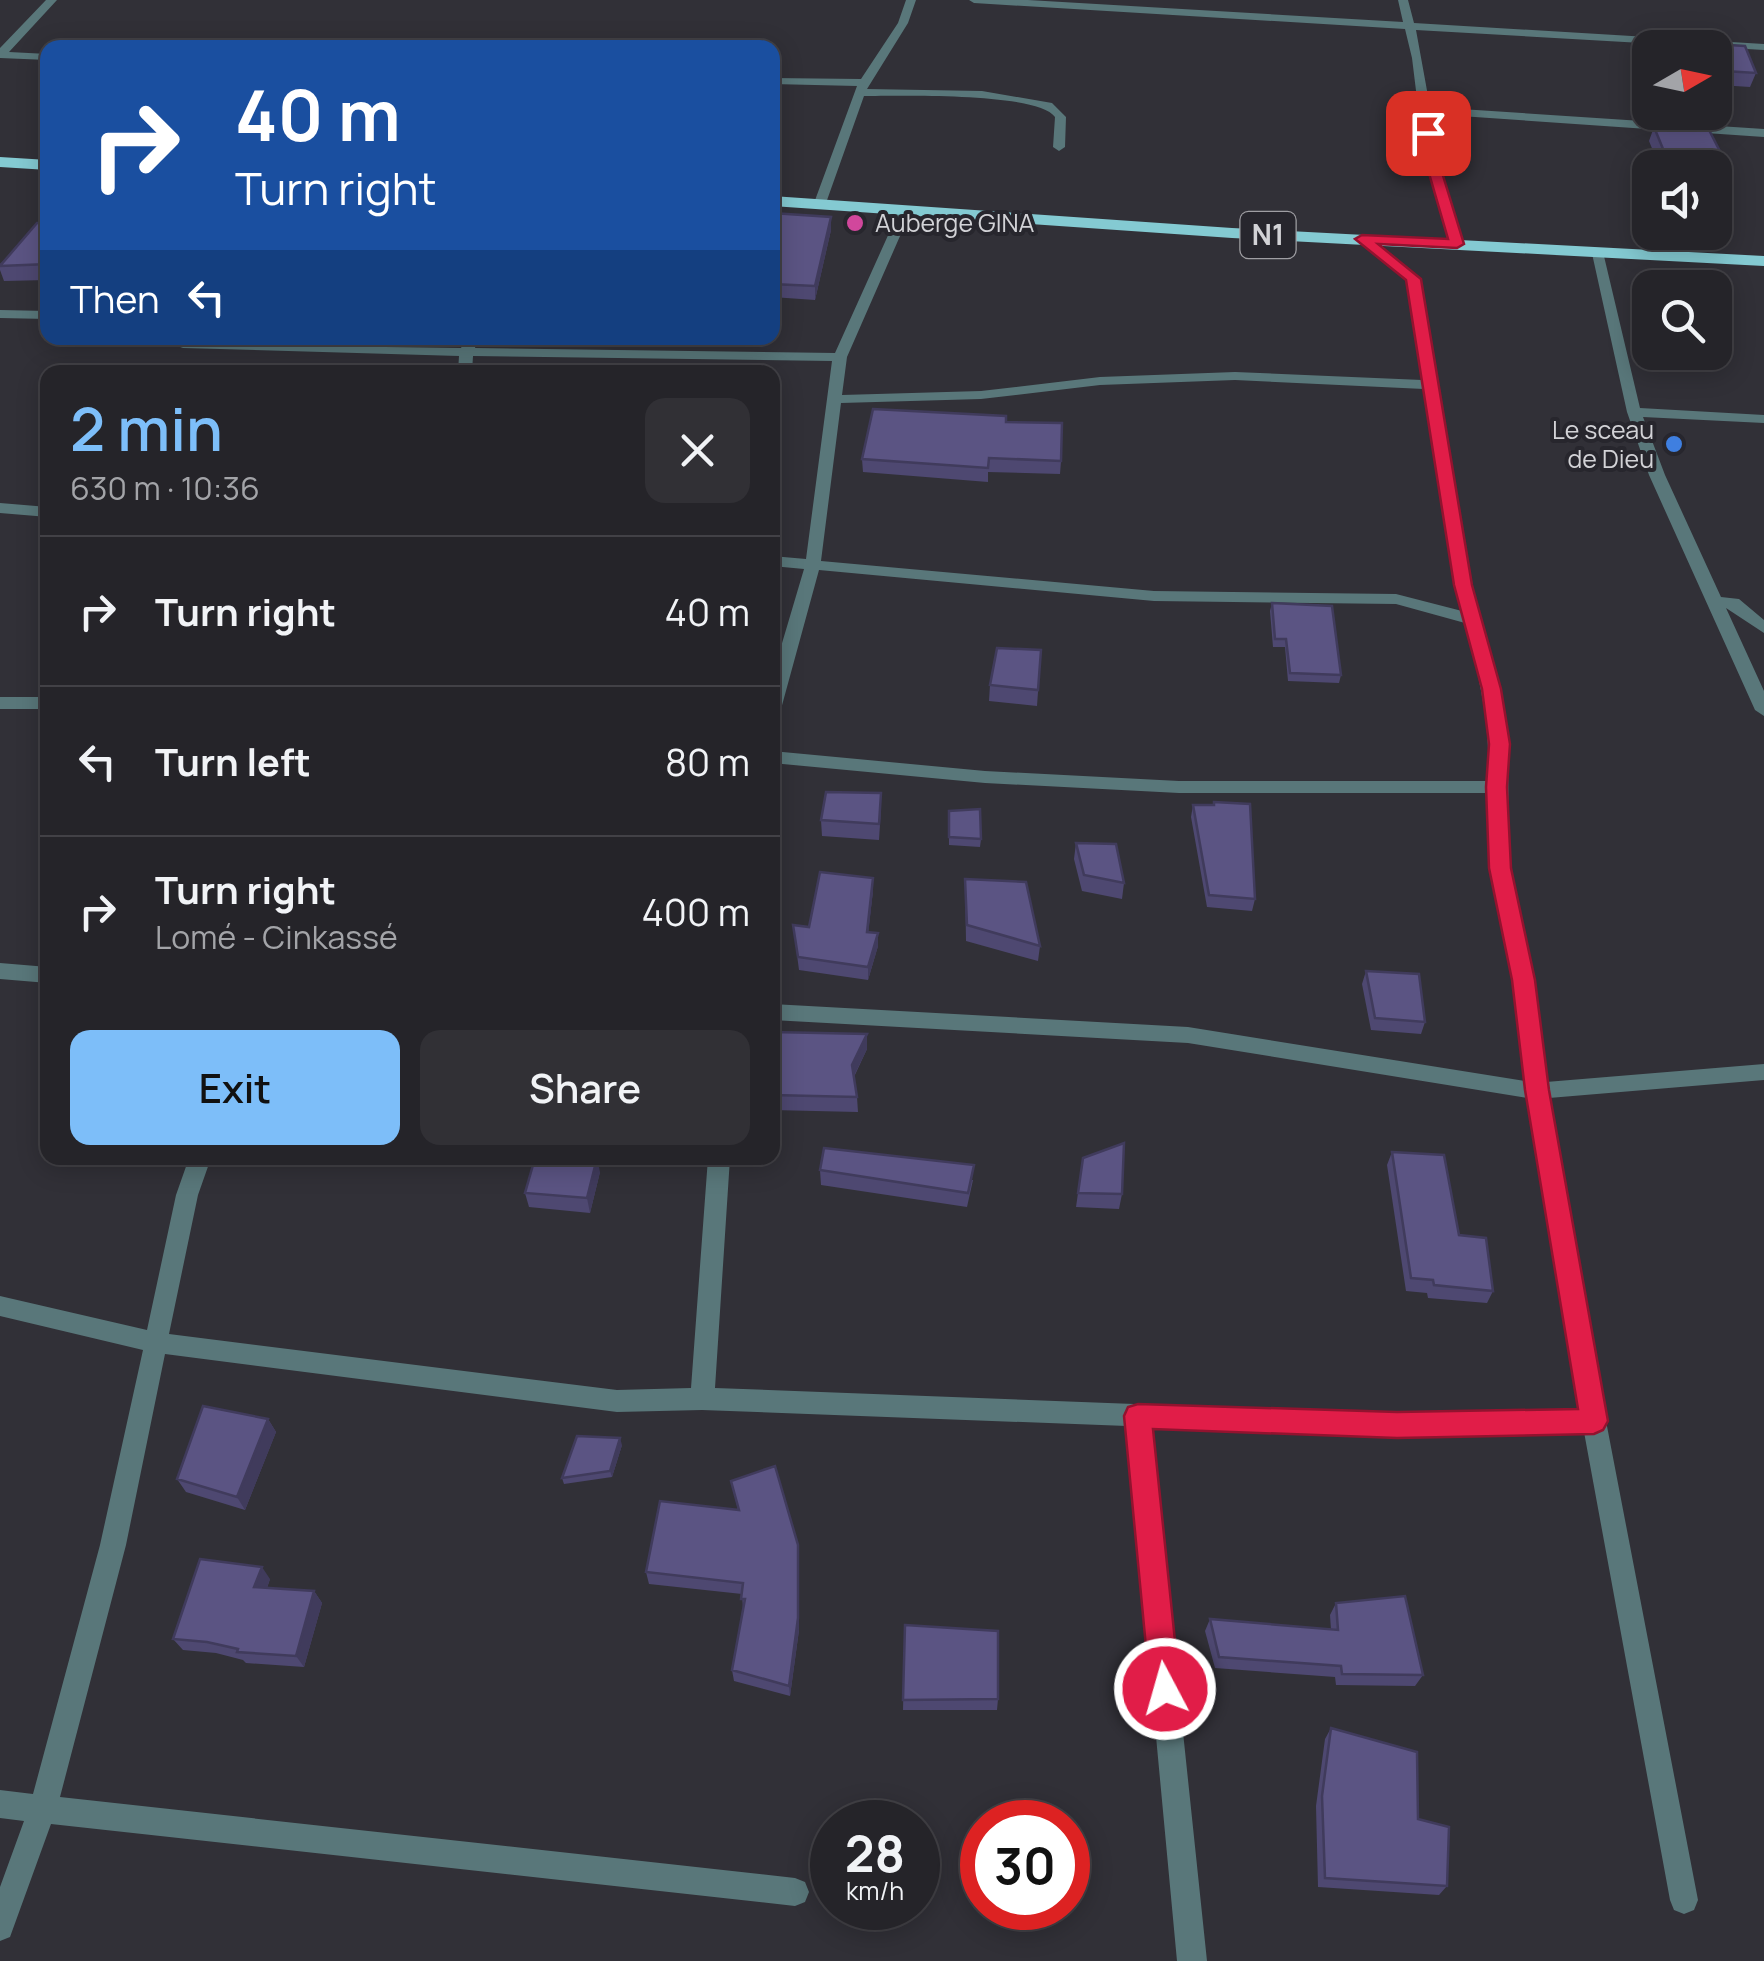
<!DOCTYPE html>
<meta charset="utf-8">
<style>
body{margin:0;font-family:Manrope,sans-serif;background:#313035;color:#f1f3f6;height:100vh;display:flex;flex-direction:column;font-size:38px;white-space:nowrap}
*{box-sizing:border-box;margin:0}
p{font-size:32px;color:#a3a4a8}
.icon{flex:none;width:55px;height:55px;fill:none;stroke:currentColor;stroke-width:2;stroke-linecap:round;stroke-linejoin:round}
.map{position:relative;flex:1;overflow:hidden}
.sheet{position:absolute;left:40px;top:365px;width:740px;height:800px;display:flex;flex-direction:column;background:#252429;border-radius:20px;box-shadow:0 5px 25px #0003,0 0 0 2px #424146}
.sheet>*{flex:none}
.guide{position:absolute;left:40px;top:40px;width:740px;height:305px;border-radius:20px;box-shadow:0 5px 25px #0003,0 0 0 2px #424146;background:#1a4fa0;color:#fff;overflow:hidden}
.needle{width:65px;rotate:81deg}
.fabs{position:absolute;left:1632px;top:30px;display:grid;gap:20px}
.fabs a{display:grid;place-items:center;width:100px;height:100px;border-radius:20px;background:#252429;box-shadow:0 5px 25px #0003,0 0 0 2px #424146;font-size:50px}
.speed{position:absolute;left:810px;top:1800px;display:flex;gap:20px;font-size:50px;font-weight:700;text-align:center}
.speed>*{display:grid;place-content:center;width:130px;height:130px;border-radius:50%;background:#252429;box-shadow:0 5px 25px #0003,0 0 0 2px #424146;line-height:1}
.speed small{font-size:25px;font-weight:400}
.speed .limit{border:15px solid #d22;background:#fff;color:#111}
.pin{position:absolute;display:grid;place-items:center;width:85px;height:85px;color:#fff;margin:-42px;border-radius:20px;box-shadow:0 5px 15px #0006}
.me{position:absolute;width:110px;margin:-55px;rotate:354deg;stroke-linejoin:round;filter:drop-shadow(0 0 8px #0008)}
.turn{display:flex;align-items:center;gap:35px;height:210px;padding:0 30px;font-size:45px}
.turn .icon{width:130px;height:130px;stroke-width:2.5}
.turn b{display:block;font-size:70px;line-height:85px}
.then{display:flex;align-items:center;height:95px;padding:0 30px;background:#0003;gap:20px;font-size:38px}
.round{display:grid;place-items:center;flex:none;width:105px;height:105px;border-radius:20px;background:#313035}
.summary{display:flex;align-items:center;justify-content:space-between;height:170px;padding:0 30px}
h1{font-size:60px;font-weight:600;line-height:75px;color:#7dbef9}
.primary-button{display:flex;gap:20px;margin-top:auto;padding:20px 30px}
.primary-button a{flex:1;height:115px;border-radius:20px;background:#7dbef9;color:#111;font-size:40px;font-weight:600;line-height:115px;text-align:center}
.primary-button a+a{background:#313035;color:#f1f3f6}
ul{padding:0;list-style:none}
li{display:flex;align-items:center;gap:30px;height:150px;padding:0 30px;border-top:2px solid #424146}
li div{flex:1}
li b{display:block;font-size:38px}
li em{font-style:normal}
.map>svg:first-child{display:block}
</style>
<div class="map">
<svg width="1764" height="1961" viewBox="0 0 1764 1961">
<rect width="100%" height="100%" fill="#313037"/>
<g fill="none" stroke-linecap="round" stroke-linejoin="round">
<path fill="#59777a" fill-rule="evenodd" d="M46 0H57L9 52 48 54V60L0 58V48Z
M906 0H916L908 23 867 89 982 91 1052 103 1066 117 1065 147 1059 151 1053 147 1055 117C1037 92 898 96 864 96L826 203 816 206 814 203 857 86 772 84V78L861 79 898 23Z
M969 0H1028L1403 22 1398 0H1408L1414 23 1764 44V50L1416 30 1430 107 1764 129V137L1431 114 1436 156 1464 244 1457 248 1450 244 1424 156 1412 58 1405 29 974 3Z
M905 207 911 211 847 357 842 395 981 391 1100 377 1235 372 1422 380 1407 280 1356 239 1367 236 1420 279 1471 585 1500 689 1508 744 1509 868 1534 980 1546 1082 1764 1064V1080L1549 1098 1606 1421 1698 1900 1694 1910 1684 1914 1674 1910 1670 1900 1584 1432 1397 1436 1151 1427 1207 1961H1177L1127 1426 702 1410 617 1412 165 1354 126 1545 60 1797 795 1878 805 1882 809 1892 805 1902 795 1906 51 1824 10 1937 0 1941V1887L24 1821 0 1818V1790L33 1794 100 1545 143 1350 0 1316V1296L147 1330 176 1195 189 1158H211L198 1195 169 1334 617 1390 691 1388 708 1158H730L715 1388 1397 1414 1580 1410 1528 1098 1188 1043 772 1020V1004L1188 1027 1525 1081 1514 980 1491 868 1488 793H1179L985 783 772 763V751L985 771 1179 781H1488C1491 725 1479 676 1465 623L1396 604 1154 601 819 570 781 709 772 715V677L804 569 772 566V556L806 559 832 361 473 356 472 372H458L459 356 183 348 155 338 308 346 461 348 466 338H478L475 348 835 353 899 211ZM1235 380 1424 389 1462 611 1396 594 1154 591 821 561 841 403 981 399 1100 385Z
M1591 249 1603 252 1640 408 1764 415V423L1643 417 1665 475 1721 597 1739 599 1764 620V633L1726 608 1764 691V716L1755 710 1649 475 1627 412Z
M0 310 48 311V319L0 318Z
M0 503 48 507V517L0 513Z
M0 697H48V709H0Z
M0 963 48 967V983L0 979Z"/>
<path fill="#84cad2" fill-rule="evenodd" d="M0 157 48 160V170L0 167Z
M772 196 1232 228 1764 256V266L1232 238 772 206Z"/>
</g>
<path fill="#4e4871" d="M1713 44 1756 73 1750 87 1719 85 1715 74V48H1712Z
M1654 127 1727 165 1722 179H1715V168H1660L1649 141Z
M772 213 831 230 815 300 772 297Z
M48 223V280L4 281 0 270V264Z
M1006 422 1061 461 1060 474 988 472V482L863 472 862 459Z
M1272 603 1341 675 1339 683 1288 681 1285 647H1273L1270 611Z
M1041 650 1037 706 989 701 990 685Z
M1193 805 1255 899 1252 911 1207 907 1191 817Z
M881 809 879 840 822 836 821 820Z
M949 811 981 839 980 847 949 845Z
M1076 843 1124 883 1122 899 1082 891 1074 859Z
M965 879 1040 946 1038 961 966 941Z
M873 891 868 932 878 946 868 980 799 970 793 925 809 927Z
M1366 971 1425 1022 1421 1034 1371 1030 1362 984Z
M772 1032 867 1049 854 1077 857 1097 858 1112 772 1110Z
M1392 1152 1459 1235 1493 1291 1487 1303 1428 1298 1427 1293 1406 1291 1387 1165Z
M1083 1158 1122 1194 1119 1209 1076 1207Z
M820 1170 973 1180 967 1207 821 1185Z
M600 1172 590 1213 529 1207 525 1193Z
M268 1419 276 1432 245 1510 186 1492 177 1479Z
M622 1445 612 1477 564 1484 562 1478Z
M731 1481 798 1545 799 1630 790 1696 734 1681 732 1670 743 1609 742 1594 649 1584 646 1572 738 1510Z
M270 1579 267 1588 314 1591 322 1603 304 1667 246 1663 243 1660 216 1653 183 1650 173 1639Z
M1336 1603 1423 1675 1415 1686 1336 1685 1335 1677 1215 1668 1205 1631 1210 1619 1331 1630 1330 1615Z
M905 1625 998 1699 997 1710H903Z
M1331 1728 1418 1819 1447 1886 1439 1895 1318 1887 1316 1806 1325 1739Z"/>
<path fill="#403b5c" d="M831 217V230L815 300V286Z
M873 878V891L867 945V932Z
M878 933V946L868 980V967Z
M867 1034V1049L852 1080V1065Z
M597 1158 600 1172 590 1213 587 1198Z
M268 1419 276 1432 245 1510 237 1497Z
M620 1438 622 1445 612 1477 610 1471Z
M798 1545 799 1630 790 1696 789 1686Z
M262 1567 270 1579 263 1599 254 1587Z
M314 1591 322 1603 304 1667 296 1656Z"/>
<path fill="#5b5483" stroke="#403b5c" stroke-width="2.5" d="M707 40 735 42 733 48H704Z
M1713 44 1745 46 1756 73 1724 71Z
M1654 127 1708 128 1727 165 1716 164 1718 169H1715V168L1670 166Z
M772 213 831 217 815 286 772 284Z
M37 223H48V264L0 266Z
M873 409 1006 416V422L1062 423 1061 461 989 458 988 468 862 459Z
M1272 603 1332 606 1341 675 1290 673 1286 639H1275Z
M997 648 1041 650 1038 690 990 685Z
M826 792 881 793 879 824 821 820Z
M1214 802 1250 804 1255 899 1209 895 1193 805H1214Z
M980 809 981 839 949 837V811Z
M1076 843 1116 844 1124 883 1084 875Z
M820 872 873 878 867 932 878 933 868 967 798 957 793 925 809 927Z
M965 879 1026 882 1040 946 967 925Z
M1366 971 1419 974 1425 1022 1375 1018Z
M772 1032 867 1034 852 1065 857 1097 772 1095Z
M1124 1143 1122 1194 1078 1193 1083 1158Z
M824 1148 974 1165 968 1193 820 1170Z
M1392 1152 1444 1155 1459 1235 1486 1238 1493 1291 1434 1285 1433 1280 1411 1278Z
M535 1158H597L587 1198 525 1193Z
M203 1406 268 1419 237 1497 177 1479Z
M577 1436 620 1438 610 1471 562 1478Z
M775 1466 798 1545V1618L789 1686 732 1670 745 1599H741L743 1583 646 1572 660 1501 739 1510 731 1481Z
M200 1559 262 1567 254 1587 314 1591 296 1656 237 1652 238 1649 207 1642 173 1639Z
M1405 1596 1423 1675 1342 1674 1341 1666 1219 1657 1210 1619 1338 1630 1336 1603Z
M905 1625 998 1631V1699L903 1700Z
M1331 1728 1417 1752 1418 1819 1449 1827 1447 1886 1325 1878 1322 1796Z"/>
<path fill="#e11d48" stroke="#92132f" stroke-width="2.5" d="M1423 130 1435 133 1437 156 1464 244 1457 248 1378 244 1421 279 1472 585 1501 689 1510 744 1507 787 1511 868 1535 980 1549 1090 1608 1421 1603 1430 1594 1434 1397 1438 1153 1429 1180 1689 1176 1699 1165 1704 1155 1699 1150 1689 1124 1416 1128 1407 1138 1404 1397 1412 1578 1409 1525 1090 1512 980 1489 868 1486 787 1489 744 1482 689 1454 585 1406 280 1355 239 1362 235 1448 239 1424 156Z"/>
<circle fill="#d1479c" stroke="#27262d" stroke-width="4" cx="855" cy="223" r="10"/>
<circle fill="#3f7fe0" stroke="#27262d" stroke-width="4" cx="1674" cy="444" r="10"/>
<g text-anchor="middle" stroke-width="8" stroke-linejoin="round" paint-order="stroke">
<g font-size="25" fill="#d2d2d6" stroke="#27262d" text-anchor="start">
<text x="875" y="232">Auberge GINA</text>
<text x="1654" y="439" text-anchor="end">Le sceau<tspan x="1654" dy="29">de Dieu</tspan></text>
</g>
<rect fill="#27262d" stroke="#9f9ea3" stroke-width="2.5" x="1240.5" y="212" width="55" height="46" rx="8"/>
<g font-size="28" font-weight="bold" fill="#d2d2d6">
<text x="1268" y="245">N1</text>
</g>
</g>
</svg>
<div class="fabs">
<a><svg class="needle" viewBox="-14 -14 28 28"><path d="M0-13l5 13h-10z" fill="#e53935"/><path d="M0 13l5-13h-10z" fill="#a3a4a8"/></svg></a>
<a><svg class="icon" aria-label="sound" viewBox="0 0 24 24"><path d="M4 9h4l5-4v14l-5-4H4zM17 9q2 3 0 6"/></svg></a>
<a><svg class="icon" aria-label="search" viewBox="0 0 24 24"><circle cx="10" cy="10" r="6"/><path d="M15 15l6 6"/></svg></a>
</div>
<div class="speed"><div>28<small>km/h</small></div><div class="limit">30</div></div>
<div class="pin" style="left:1428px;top:133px;background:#d93025"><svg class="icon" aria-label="arrive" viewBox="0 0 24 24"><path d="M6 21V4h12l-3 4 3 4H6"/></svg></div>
<svg class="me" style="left:1165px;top:1689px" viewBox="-20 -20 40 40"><circle r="17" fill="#e11d48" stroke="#fff" stroke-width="3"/><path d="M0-11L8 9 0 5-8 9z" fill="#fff"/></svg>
<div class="guide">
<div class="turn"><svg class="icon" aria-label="right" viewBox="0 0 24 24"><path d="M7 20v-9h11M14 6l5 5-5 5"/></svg><div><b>40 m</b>Turn right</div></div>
<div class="then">Then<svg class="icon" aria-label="left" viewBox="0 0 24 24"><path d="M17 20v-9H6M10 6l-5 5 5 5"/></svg></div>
</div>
<section class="sheet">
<div class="summary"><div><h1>2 min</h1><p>630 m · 10:36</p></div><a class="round"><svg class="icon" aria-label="close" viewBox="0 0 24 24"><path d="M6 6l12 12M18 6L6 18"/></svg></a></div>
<ul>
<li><svg class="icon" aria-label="right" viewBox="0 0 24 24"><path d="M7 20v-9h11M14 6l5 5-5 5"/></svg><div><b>Turn right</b></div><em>40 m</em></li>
<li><svg class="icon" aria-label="left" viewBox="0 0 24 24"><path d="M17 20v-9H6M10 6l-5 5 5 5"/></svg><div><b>Turn left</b></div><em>80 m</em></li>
<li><svg class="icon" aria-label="right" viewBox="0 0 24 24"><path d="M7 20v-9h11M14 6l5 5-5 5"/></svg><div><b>Turn right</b><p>Lomé - Cinkassé</p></div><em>400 m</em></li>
</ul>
<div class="primary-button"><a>Exit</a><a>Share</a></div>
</section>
</div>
